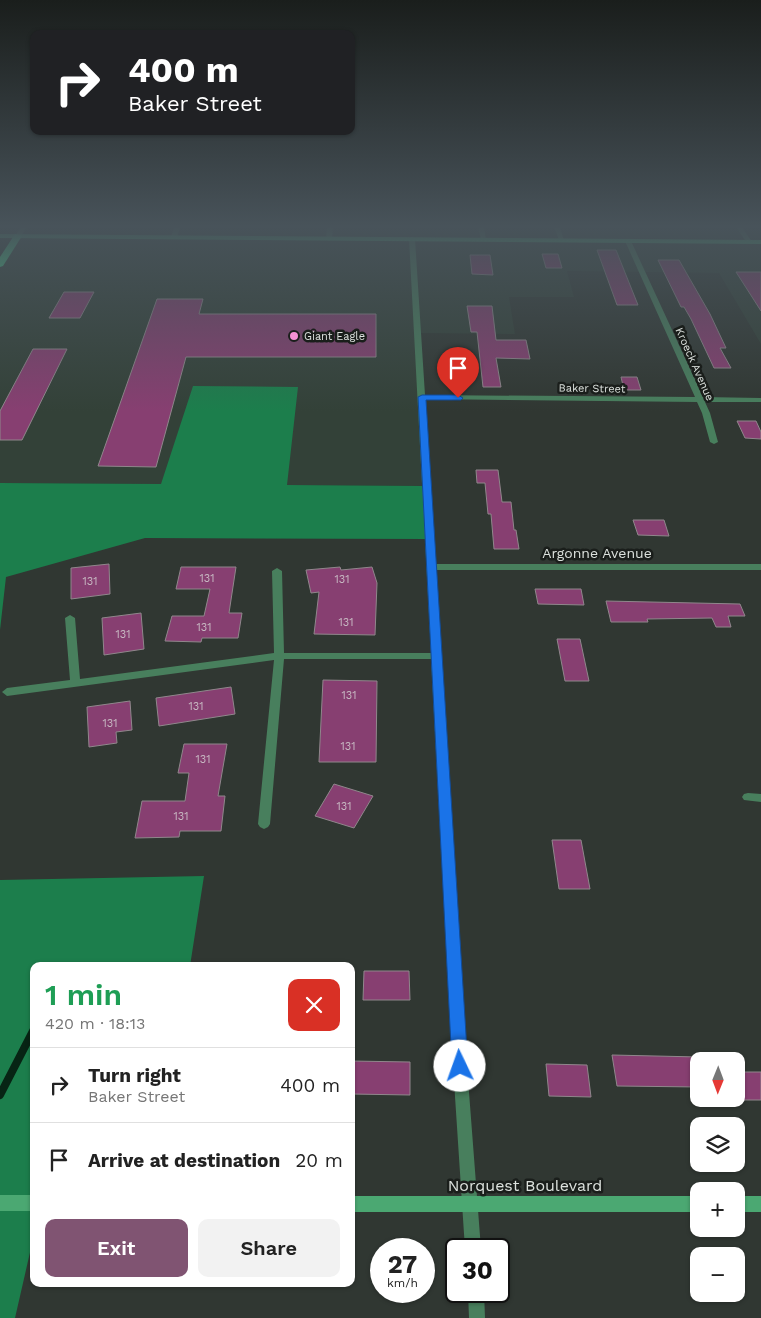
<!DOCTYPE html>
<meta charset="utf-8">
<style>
body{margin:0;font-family:"Work Sans",sans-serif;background:#f2f2f2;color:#222;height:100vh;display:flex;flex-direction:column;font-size:19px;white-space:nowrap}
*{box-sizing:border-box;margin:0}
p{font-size:16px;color:#767676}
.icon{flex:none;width:28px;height:28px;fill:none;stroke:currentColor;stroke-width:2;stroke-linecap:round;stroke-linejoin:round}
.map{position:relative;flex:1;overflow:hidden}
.details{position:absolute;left:30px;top:962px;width:325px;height:325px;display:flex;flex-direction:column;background:#fff;border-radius:10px;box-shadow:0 1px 4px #0004}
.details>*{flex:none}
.top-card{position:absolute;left:30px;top:30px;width:325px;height:105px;border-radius:10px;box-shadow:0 1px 4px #0004;background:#202124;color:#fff;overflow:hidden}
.needle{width:32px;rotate:181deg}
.buttons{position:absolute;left:690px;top:1052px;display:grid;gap:10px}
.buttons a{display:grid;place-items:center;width:55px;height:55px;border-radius:10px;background:#fff;box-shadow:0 1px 4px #0004;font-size:25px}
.speed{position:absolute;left:370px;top:1238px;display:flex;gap:10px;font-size:25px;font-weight:700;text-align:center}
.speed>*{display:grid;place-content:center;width:65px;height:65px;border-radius:50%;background:#fff;box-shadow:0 1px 4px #0004;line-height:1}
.speed small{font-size:12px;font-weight:400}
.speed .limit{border:2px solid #111;border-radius:8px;background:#fff;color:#111}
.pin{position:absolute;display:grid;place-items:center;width:42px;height:42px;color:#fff;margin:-51px -21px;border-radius:50% 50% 50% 0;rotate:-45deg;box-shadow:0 0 5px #0007}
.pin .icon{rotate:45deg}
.me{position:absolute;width:55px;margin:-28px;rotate:357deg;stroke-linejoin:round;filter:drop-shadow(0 0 4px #0008)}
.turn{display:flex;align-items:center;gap:18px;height:105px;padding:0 15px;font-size:22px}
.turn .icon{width:65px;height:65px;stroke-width:2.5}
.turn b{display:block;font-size:35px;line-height:42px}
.round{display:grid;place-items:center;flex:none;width:52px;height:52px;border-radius:10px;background:#f2f2f2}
.head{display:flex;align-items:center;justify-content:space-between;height:85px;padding:0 15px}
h1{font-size:30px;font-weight:600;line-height:38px;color:#1e9e55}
.action{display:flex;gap:10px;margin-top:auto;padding:10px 15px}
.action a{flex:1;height:58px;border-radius:10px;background:#805472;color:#fff;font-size:20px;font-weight:600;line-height:58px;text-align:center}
.action a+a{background:#f2f2f2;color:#222}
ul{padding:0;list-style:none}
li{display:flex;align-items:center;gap:15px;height:75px;padding:0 15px;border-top:1px solid #e0e0e0}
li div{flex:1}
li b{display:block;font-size:19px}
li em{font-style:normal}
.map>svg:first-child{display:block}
</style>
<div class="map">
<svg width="761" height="1318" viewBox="0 0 761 1318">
<rect width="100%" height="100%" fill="#303732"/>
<path fill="#334138" d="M0 227H761V344L719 273 567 271 574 297H509L515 334 418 333 427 486 0 483V264L17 237 0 236Z"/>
<path fill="#1c7e4c" d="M193 386 298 387 287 485 427 486 430 539 145 538 6 577 0 630V483L161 484Z
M204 876 190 966H34V1235L15 1318H0V880Z"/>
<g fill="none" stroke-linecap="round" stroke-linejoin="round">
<path stroke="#072414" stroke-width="8" d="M0 1095 34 1029"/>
</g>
<path fill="#873f71" stroke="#90878c" d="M597 250H616L638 305H617Z
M542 254H558L562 268H546Z
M470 255H490L493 275 472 274Z
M658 260H679L710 314 726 348H720L731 368H714L691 319 684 307H681Z
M736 272H761V311Z
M64 292H94L80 318H49Z
M157 299H203L199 314H376V357H186L156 467 98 466Z
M467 306H492L496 340H526L530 359 496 358 501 387H483L477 332H471Z
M33 349H67L22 440H0V411Z
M621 377H637L641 390H624Z
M737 421H756L761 432V439L745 438Z
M476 470H498L502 502H511L514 530H516L519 549H494L491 514H488L485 483H477Z
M633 520H664L669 536 638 535Z
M109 564 110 594 71 599V568Z
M181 567H236L229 613H242L238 638H202L201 642 165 641 172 616H204L210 589H176Z
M340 567 341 570 372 567 377 583 375 635 314 634 319 592 311 593 306 570Z
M535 589H581L584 605 538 604Z
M606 601 740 604 745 616H728L731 627H716L712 618 647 619 648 622H611Z
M141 613 144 649 104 655 102 618Z
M557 639H580L589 681H565Z
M323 680 377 681 376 762H319Z
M231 687 235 714 159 726 156 698Z
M130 701 132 730 116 732 117 743 89 747 87 707Z
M184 744H227L218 796H225L221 831H180L179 837 135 838 142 801H185L189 773H178Z
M334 784 373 796 354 828 315 816Z
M552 840H581L590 889H559Z
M364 971H409L410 1000H363Z
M612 1055 699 1057V1087L617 1086Z
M351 1061 410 1062V1095L351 1094Z
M546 1064 587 1065 591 1097 549 1096Z
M736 1072H761V1100H736Z"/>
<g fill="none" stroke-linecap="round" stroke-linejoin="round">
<path fill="#487f5d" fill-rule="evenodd" d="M21 227H27L20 237H16L15 236Z
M174 227H180L177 237 174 239 171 237Z
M327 227H333L332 239 329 241 326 239Z
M478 227H484L486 241 481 240Z
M554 227H560L564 241 559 240Z
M736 227H742L752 242 751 243H747Z
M412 237 415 239 425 395 695 397 625 241 628 239 631 241 703 397 761 398V402H705L710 413 718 442 714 444 710 442 702 413 697 402 425 399 435 564H761V570H436L467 1066 481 1249H465L453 1066 431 659H284L270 824 268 827 264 829 260 827 258 824 274 660 7 696 2 692 7 688 70 680 65 618 70 615 75 618 80 679 274 653 272 571 277 568 282 571 284 653H431L409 239Z
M748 793 761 794V802L744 800 742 797 744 794Z
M468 1291H484L485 1318H469Z"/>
<path fill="#4ba872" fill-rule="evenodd" d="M0 1195H34V1211H0Z
M351 1196H699V1212H351Z
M736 1196H761V1212H736Z"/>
<path fill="#49c882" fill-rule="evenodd" d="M0 234 761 240V244L0 238Z"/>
<path fill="#44e491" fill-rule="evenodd" d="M15 234 22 236 3 266 0 267V257Z"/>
</g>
<linearGradient id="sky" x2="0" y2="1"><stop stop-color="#1a1e1c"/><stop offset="0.55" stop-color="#48535a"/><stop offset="1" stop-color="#48535a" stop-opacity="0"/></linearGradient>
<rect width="761" height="411" fill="url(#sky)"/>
<path fill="#1a73e8" stroke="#114b97" d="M458 395 463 398 461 400H426L468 1066 466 1071 460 1074 454 1071 452 1066 418 397 422 395Z"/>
<circle fill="#f491d3" stroke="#1a1e1b" stroke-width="2" cx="294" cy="336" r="5"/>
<g text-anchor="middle" stroke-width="5" stroke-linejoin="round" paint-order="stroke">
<g font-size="11" fill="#dce1dd" stroke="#1a1e1b" text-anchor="start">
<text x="304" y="340">Giant Eagle</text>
</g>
<g font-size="11" fill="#dce1dd" stroke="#1a1e1b">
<text transform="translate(695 364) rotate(66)" y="4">Kroeck Avenue</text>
<text transform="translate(592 388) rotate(1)" y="4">Baker Street</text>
</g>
<g font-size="11" fill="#c7b8c2">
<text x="207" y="582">131</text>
<text x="342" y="583">131</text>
<text x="90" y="585">131</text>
<text x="346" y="626">131</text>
<text x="204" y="631">131</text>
<text x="123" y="638">131</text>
<text x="349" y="699">131</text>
<text x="196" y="710">131</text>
<text x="110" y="727">131</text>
<text x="348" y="750">131</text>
<text x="203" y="763">131</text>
<text x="344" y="810">131</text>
<text x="181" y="820">131</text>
</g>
<g font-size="14" fill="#dce1dd" stroke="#1a1e1b">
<text x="597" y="558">Argonne Avenue</text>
</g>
<g font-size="16" fill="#dce1dd" stroke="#1a1e1b">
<text x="525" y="1191">Norquest Boulevard</text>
</g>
</g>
</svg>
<div class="buttons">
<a><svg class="needle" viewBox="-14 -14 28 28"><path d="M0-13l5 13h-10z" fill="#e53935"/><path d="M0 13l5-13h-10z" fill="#767676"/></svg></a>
<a><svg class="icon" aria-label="layers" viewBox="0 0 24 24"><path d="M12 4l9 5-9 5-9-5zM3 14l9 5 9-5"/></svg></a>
<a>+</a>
<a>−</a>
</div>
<div class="speed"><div>27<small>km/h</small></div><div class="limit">30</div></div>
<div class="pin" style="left:458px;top:398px;background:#d93025"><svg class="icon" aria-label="arrive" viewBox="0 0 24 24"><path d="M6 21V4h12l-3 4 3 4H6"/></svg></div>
<svg class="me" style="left:460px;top:1066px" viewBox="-20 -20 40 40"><circle r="19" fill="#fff"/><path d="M0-13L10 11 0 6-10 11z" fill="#1a73e8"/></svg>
<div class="top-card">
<div class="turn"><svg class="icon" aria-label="right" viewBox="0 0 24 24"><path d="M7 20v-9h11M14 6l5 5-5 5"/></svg><div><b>400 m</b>Baker Street</div></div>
</div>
<section class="details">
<div class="head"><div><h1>1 min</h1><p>420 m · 18:13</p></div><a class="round" style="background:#d93025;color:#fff"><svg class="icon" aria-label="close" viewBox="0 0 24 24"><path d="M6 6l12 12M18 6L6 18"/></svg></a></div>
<ul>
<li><svg class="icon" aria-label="right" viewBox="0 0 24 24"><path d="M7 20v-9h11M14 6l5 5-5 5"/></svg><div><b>Turn right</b><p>Baker Street</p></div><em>400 m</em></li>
<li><svg class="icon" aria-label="arrive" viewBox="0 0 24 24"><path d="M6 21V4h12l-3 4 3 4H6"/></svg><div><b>Arrive at destination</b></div><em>20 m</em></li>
</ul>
<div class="action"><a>Exit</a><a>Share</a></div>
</section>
</div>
